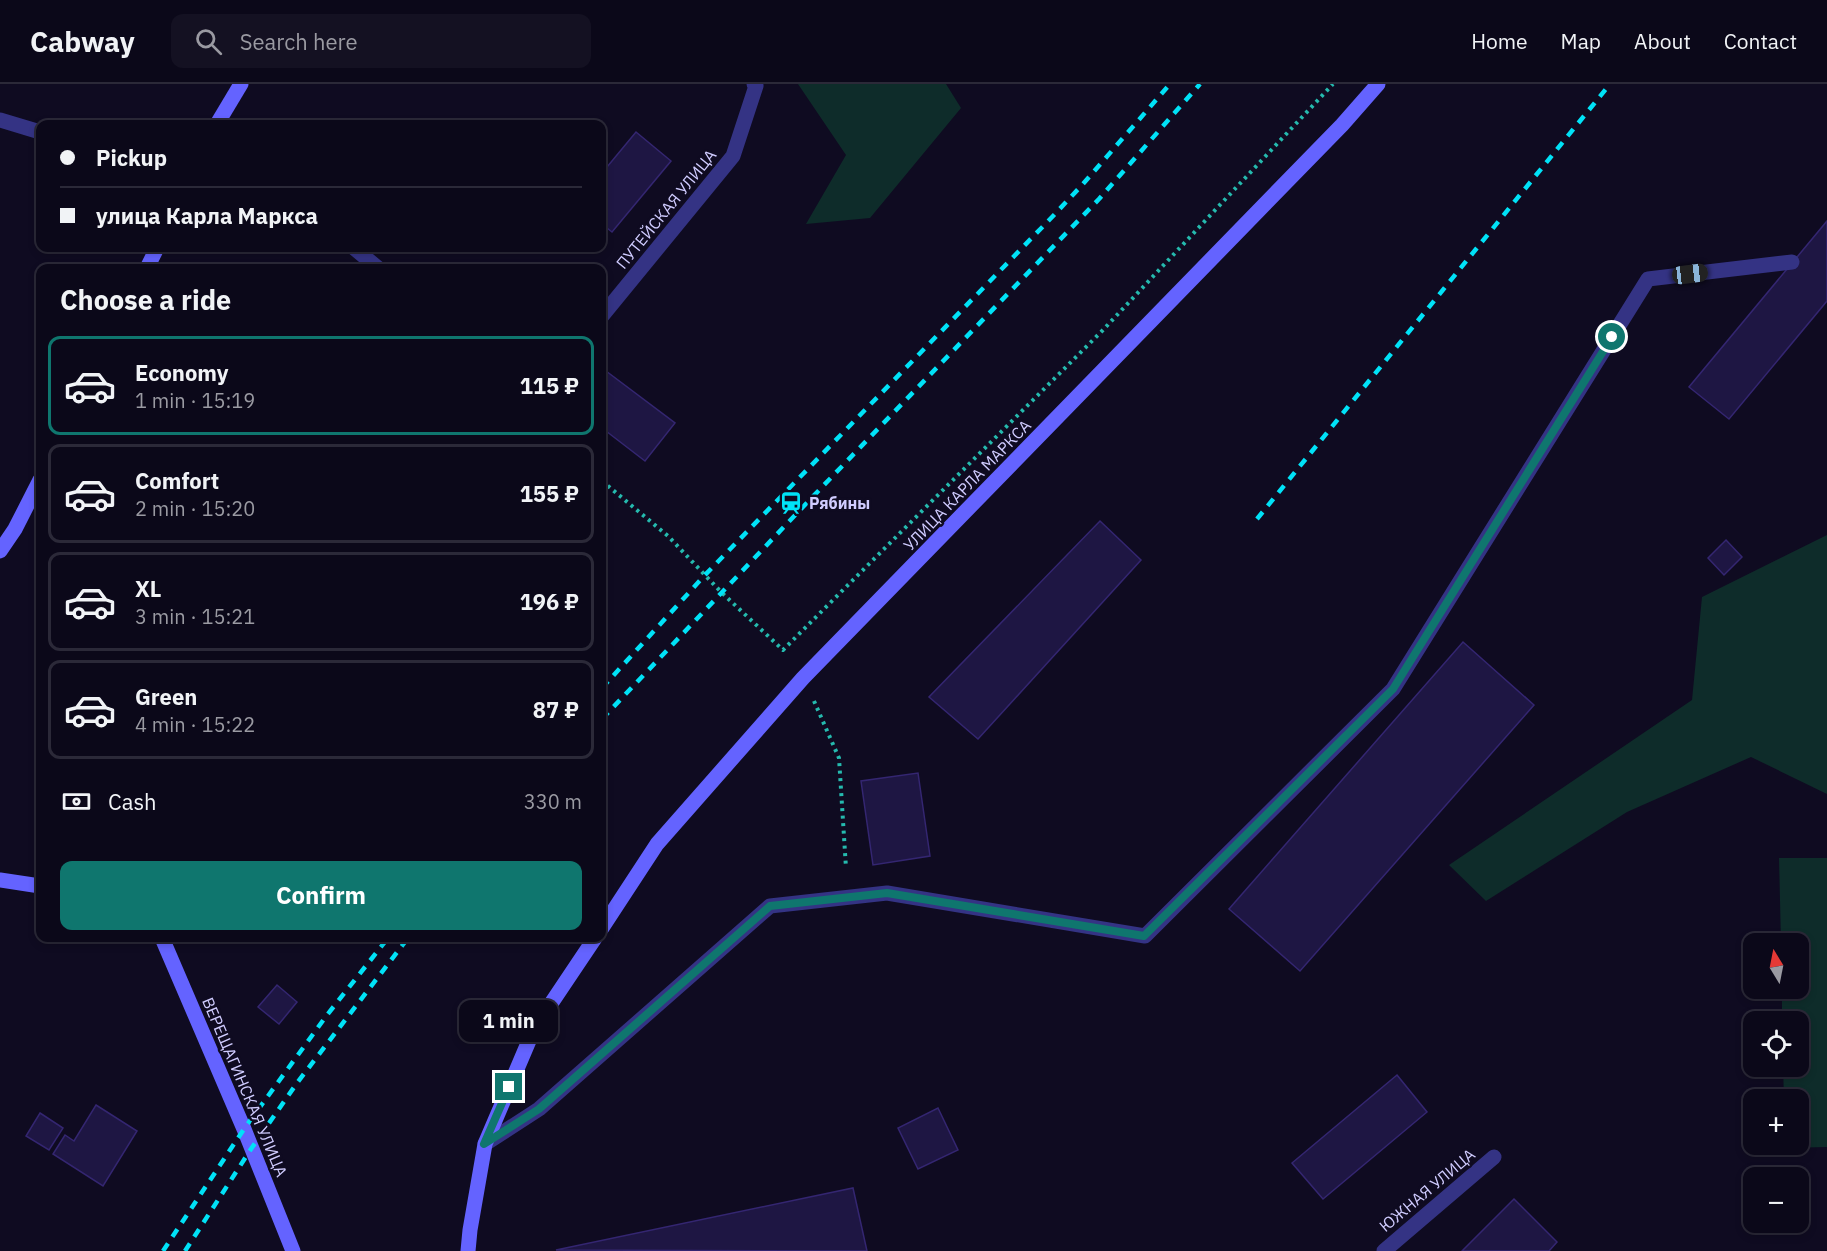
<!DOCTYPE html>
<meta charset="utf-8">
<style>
body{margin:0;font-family:"IBM Plex Sans",sans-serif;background:#141122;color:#f1f3f6;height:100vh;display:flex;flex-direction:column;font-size:22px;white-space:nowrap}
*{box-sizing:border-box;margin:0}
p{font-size:20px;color:#9a9aa2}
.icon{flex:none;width:33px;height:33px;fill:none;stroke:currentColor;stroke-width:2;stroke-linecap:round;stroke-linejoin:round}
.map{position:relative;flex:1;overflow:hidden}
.sheet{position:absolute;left:36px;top:180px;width:570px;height:678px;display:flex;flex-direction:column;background:#0b0819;border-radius:12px;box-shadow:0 3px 9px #0003,0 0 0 2px #2b2938}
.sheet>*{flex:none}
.hud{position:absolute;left:36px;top:36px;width:570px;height:132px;border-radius:12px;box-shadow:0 3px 9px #0003,0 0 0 2px #2b2938;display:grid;align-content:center;height:132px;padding:0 24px;background:#0b0819}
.needle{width:39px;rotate:350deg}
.tools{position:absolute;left:1743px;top:849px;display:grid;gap:12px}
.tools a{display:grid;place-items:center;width:66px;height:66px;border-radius:12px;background:#0b0819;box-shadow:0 3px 9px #0003,0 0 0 2px #2b2938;font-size:30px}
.end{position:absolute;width:27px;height:27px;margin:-14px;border:8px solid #0f766e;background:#fff;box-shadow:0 0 0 3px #fff}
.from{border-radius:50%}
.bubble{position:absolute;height:42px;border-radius:12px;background:#0b0819;box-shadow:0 3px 9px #0003,0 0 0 2px #2b2938;font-size:20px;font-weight:700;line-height:42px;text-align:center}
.car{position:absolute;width:18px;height:36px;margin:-18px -9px;border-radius:8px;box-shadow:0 0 4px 2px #0007;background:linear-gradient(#222 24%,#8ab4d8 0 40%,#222 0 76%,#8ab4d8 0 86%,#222 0)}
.hud b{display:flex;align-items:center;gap:21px;height:57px;font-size:22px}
.hud b+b{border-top:2px solid #2b2938}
.hud i{width:15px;height:15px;background:#f1f3f6}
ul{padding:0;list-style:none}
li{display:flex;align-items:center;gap:18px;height:99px;margin:0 12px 9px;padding:0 12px;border:3px solid #2b2938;border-radius:12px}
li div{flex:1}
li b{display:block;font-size:22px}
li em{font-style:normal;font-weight:700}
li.selected{border-color:#0f766e}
li>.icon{width:54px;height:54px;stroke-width:1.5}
h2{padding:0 24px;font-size:27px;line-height:72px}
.pay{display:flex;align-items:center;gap:15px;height:66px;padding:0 24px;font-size:22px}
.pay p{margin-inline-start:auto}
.cta{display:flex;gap:12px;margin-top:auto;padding:12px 24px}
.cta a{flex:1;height:69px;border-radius:12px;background:#0f766e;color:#fff;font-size:24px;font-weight:700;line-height:69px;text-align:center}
header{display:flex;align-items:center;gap:36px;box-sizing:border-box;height:84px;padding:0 30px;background:#0b0819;border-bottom:2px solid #2b2938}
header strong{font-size:28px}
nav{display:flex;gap:33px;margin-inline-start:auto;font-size:21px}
.search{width:420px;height:54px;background:#141122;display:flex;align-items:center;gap:15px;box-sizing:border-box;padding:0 21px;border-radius:12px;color:#9a9aa2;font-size:22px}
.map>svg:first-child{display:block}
</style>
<header>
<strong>Cabway</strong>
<div class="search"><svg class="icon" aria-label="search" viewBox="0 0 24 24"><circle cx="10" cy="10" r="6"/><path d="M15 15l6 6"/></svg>Search here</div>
<nav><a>Home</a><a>Map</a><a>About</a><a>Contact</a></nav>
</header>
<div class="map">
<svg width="1827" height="1167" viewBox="0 0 1827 1167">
<rect width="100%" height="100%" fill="#0f0b21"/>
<g fill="#0e2c2a">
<polygon points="798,0 946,0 961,24 870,134 806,140 846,71"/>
<polygon points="1827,451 1827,710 1751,673 1627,728 1486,817 1449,781 1692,616 1702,513"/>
<polygon points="1779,774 1827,774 1827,1063 1785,1064 1785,1061 1798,1060 1798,1016 1784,1015 1783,983 1798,982 1798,938 1782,937 1782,905 1798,904 1798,860 1781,859"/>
</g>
<g fill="#1e1643" stroke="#342671" stroke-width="1.5">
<polygon points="636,48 671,77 612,148 602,140 602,89"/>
<polygon points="1827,137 1827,217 1729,335 1689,303"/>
<polygon points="602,284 675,339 645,377 602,344"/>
<polygon points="1100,437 1141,476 978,655 929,613"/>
<polygon points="1726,456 1742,473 1724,491 1708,474"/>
<polygon points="1463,558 1534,621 1300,887 1229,825"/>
<polygon points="918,689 930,772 873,781 861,697"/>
<polygon points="277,901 297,918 279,940 258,923"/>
<polygon points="1397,991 1427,1028 1323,1115 1292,1079"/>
<polygon points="96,1021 137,1047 103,1102 53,1070 65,1051 74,1057"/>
<polygon points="938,1024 958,1066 918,1085 898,1044"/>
<polygon points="40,1029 63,1044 49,1066 26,1052"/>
<polygon points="853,1104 867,1167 556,1166"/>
<polygon points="1514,1115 1557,1158 1549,1167 1462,1167"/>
</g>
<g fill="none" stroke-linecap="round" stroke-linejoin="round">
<g stroke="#25baae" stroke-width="4" stroke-dasharray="3 4.5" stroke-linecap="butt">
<polyline points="602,397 668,452 721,508 783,566 1103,246 1333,0"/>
<polyline points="814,617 839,674 846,784"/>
</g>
<g stroke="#343384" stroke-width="15">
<polyline points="354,164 378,184"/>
<polyline points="485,1060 539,1025 770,822 887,809 1145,852 1393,605 1648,195 1792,178"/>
<polyline points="1384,1167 1494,1073"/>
</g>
<g stroke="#343384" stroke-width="15">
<polyline points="0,36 40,48"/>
<polyline points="602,232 733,72 756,2 754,0"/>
</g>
<g stroke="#6463ff" stroke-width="15">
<polyline points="217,40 241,0"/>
<polyline points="147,184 157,164"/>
<polyline points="0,467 15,445 40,396"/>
<polyline points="0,796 40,802"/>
<polyline points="602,844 657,760 803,594 1342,41 1378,0"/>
<polyline points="162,854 244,1045 293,1167"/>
<polyline points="468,1167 470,1146 485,1060 534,945 595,854"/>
</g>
<g stroke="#00e2f7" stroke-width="4.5" stroke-dasharray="9 8" stroke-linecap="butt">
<polyline points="1257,435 1610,0"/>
<polyline points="602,604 705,491 1054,131 1083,100 1170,0"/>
<polyline points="602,635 799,427 1099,115 1200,0"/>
<polyline points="163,1167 244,1045 327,931 388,854"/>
<polyline points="185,1167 251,1065 297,999 408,854"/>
</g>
</g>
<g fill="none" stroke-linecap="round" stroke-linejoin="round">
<polyline stroke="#0f766e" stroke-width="8" points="509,1003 484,1060 539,1025 770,822 887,809 1144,852 1393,605 1612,253"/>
</g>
<defs>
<g id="station-bare" transform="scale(1.8)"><path d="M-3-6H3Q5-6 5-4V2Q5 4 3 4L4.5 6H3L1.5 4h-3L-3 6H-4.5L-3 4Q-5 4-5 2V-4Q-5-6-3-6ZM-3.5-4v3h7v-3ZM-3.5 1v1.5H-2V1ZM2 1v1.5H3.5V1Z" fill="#00e2f7" stroke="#0f0b21" stroke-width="2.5" paint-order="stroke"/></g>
</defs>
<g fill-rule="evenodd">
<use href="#station-bare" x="791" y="419"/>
</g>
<g text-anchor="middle" stroke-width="5" stroke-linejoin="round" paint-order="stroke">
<g font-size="16" fill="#d0ccff" stroke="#0f0b21">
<text transform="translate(666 125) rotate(-51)" y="6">ПУТЕЙСКАЯ УЛИЦА</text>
<text transform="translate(967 401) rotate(-46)" y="6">УЛИЦА КАРЛА МАРКСА</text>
<text transform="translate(245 1003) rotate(67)" y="6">ВЕРЕЩАГИНСКАЯ УЛИЦА</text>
<text transform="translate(1427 1106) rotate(-40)" y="6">ЮЖНАЯ УЛИЦА</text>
</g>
<g font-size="16" font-weight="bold" fill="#d0ccff" stroke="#0f0b21" text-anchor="start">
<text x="809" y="425">Рябины</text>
</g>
</g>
</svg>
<div class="tools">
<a><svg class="needle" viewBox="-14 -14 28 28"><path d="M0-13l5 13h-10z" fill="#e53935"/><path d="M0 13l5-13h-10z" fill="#9a9aa2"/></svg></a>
<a><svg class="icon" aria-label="locate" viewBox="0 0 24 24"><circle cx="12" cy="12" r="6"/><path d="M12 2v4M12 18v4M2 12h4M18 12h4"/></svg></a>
<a>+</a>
<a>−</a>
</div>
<i class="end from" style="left:1612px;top:253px"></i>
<i class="end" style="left:509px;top:1003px"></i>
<div class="bubble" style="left:459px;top:916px;width:99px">1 min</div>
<i class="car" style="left:1690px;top:190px;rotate:83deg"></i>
<div class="hud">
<b><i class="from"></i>Pickup</b>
<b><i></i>улица Карла Маркса</b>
</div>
<section class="sheet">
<h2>Choose a ride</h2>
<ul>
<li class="selected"><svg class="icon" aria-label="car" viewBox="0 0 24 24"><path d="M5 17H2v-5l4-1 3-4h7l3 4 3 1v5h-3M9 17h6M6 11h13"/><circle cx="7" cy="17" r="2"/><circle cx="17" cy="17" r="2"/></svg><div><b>Economy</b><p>1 min · 15:19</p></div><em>115 ₽</em></li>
<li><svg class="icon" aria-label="car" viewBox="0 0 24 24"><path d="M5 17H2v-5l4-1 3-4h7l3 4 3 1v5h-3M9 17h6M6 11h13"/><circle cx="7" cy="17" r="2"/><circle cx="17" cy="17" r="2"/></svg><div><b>Comfort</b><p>2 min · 15:20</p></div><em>155 ₽</em></li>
<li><svg class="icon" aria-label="car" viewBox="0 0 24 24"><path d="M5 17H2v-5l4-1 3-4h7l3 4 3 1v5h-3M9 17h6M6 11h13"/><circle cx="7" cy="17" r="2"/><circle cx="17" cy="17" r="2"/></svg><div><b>XL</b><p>3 min · 15:21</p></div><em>196 ₽</em></li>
<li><svg class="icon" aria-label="car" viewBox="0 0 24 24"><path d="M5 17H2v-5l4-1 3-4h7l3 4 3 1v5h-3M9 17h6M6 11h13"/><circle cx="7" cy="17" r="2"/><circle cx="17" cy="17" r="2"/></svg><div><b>Green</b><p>4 min · 15:22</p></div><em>87 ₽</em></li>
</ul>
<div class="pay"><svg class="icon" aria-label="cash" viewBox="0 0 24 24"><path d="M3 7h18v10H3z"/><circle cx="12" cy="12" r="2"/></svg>Cash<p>330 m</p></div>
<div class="cta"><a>Confirm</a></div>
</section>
</div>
